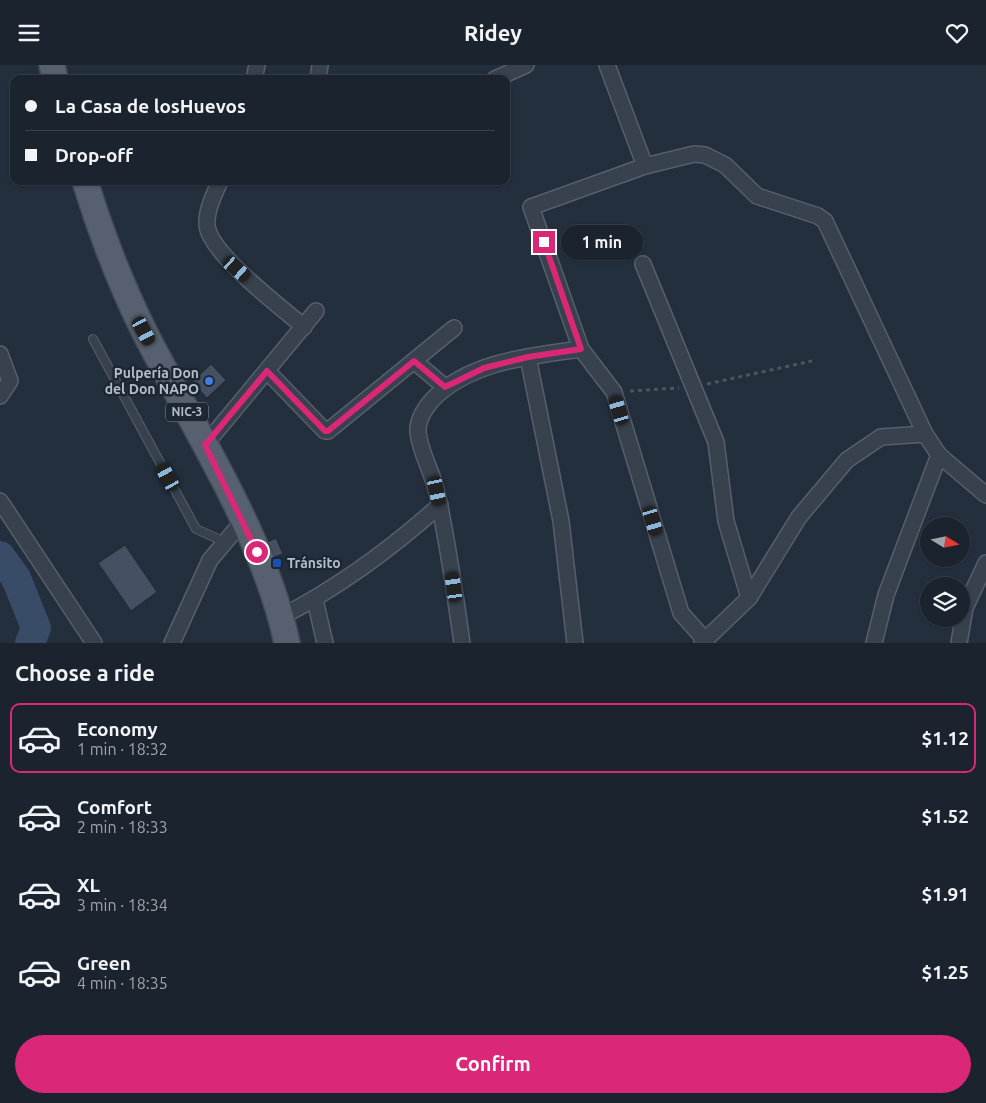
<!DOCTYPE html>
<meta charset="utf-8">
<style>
body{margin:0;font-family:Ubuntu,sans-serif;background:#282f3a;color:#f1f3f6;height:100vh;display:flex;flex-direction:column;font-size:19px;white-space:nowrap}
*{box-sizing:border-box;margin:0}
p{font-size:16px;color:#a0a4aa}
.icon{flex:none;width:28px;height:28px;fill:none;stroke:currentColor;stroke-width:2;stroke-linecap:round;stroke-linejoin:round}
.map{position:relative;height:578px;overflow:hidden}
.drawer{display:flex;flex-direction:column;background:#1b232e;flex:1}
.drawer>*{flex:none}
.hud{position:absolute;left:10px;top:10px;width:500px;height:110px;border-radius:10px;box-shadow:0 1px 4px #0004,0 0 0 1px #39404a;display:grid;align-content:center;height:110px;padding:0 15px;background:#1b232e}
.needle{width:32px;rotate:100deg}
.fabs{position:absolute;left:920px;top:452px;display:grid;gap:10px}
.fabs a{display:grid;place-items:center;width:50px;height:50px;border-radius:50%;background:#1b232e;box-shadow:0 1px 4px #0004,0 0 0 1px #39404a;font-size:25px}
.end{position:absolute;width:22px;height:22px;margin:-11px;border:6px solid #db2777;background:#fff;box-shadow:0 0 0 2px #fff}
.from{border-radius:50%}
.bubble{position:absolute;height:35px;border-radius:18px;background:#1b232e;box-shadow:0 1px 4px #0004,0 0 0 1px #39404a;font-size:16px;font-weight:600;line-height:35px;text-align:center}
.car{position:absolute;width:15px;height:30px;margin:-15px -8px;border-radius:6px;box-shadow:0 0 4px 1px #0007;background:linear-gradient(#222 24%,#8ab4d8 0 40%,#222 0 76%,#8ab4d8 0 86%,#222 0)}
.hud b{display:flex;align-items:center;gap:18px;height:48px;font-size:19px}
.hud b+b{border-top:1px solid #39404a}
.hud i{width:12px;height:12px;background:#f1f3f6}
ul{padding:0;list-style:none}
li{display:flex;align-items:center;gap:15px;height:70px;margin:0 10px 8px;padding:0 5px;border:2px solid transparent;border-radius:10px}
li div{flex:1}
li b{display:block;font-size:19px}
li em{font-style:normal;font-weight:600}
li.on{border-color:#db2777}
li>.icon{width:45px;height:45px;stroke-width:1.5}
h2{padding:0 15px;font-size:22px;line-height:60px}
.action{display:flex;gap:10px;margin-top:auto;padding:10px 15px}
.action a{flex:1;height:58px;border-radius:30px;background:#db2777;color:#fff;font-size:20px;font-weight:600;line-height:58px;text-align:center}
header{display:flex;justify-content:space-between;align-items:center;height:65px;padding:0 15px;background:#1b232e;font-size:22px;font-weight:600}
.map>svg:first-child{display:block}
</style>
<header><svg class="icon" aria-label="menu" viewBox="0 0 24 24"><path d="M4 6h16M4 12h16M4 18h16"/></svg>Ridey<svg class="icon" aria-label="heart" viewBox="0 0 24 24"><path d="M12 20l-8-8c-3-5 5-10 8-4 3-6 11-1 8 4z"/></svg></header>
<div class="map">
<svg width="986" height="578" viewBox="0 0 986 578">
<rect width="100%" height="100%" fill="#242f3e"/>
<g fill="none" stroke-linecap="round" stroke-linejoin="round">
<polyline stroke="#394c67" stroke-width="30" points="0,491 16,513 36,563 30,578"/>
</g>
<g fill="#455162" stroke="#1f2835">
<polygon points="211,299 226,315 207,333 192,317"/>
<polygon points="276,473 283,489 274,492 268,477"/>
<polygon points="125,480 157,527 131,546 98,498"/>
</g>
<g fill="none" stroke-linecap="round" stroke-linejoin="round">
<g stroke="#565f6c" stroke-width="10">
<polyline id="service" points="93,274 196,464 225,477"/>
</g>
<g stroke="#565f6c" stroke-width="18">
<g id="minor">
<polyline points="607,0 645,101 694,89 705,90 725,100 757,131 818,151 825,156 925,369"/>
<polyline points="254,14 257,0"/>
<polyline points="318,14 320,0"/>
<polyline points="495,14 526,0"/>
<polyline points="645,101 531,142 581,284 614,327 681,548 705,575"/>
<path d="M220,116c-6,14 -14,29 -13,44 2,28 75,83 97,102"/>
<polyline points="643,199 716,377 726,456 749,533"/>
<polyline points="0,289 10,316 0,331"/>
<polyline points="528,292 561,456 575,578"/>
<polyline points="414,296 445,322"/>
<polyline points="267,306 325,366 328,366 454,263"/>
<polyline points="205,380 316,246"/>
<polyline points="939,390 986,430"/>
<polyline points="0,436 94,578"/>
<polyline points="315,535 325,578"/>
<path d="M281,552c58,-30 111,-69 159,-112"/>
<polyline points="172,578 210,495 243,456"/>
<path d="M462,578c-7,-50 -14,-100 -25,-150 -4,-20 -17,-40 -19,-61 -1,-13 7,-24 15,-33 38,-38 98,-43 148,-50"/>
<polyline points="702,578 749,533 799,452 847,395 881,372 925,369 939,390 886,530 874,578"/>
<polyline points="959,578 965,543 986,498"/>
</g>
</g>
<g stroke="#414a57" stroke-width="28">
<g id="primary">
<polyline points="52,0 55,14"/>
<path d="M85,116c16,52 36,104 60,152 50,98 119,202 142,310"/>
</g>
</g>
<g stroke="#44595c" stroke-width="3" stroke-dasharray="4 4" stroke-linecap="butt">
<polyline points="707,319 812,296"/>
<polyline points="630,326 679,323"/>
</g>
<use href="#service" stroke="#38414e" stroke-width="8"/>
<use href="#minor" stroke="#38414e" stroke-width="15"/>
<use href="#primary" stroke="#56606e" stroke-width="25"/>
</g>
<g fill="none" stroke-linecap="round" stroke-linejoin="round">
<polyline stroke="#db2777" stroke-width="6" points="257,487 205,380 267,306 325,366 328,366 414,296 445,322 484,303 528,292 581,284 544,177"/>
</g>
<circle fill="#3f7fe0" stroke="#1d2633" stroke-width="2" cx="209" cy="316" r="5"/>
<rect fill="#1a4fb4" stroke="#1d2633" stroke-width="2" x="272" y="493" width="10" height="10" rx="2.5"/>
<g text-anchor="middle" stroke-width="5" stroke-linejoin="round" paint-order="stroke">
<rect fill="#1d2633" stroke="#878f9c" stroke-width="1" x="166" y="337.5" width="42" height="19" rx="4"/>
<g font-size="12" font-weight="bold" fill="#b4bcc9">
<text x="187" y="351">NIC-3</text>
</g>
<g font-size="14" font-weight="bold" fill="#b4bcc9" stroke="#1d2633" text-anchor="end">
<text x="199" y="313">Pulpería Don<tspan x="199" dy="16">del Don NAPO</tspan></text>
<text x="287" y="503" text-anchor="start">Tránsito</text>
</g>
</g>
</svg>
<div class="fabs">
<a><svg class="needle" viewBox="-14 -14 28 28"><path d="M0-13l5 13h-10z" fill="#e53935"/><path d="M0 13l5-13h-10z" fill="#a0a4aa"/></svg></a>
<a><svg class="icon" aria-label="layers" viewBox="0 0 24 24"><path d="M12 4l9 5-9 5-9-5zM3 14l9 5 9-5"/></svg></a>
</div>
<i class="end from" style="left:257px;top:487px"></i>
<i class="end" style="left:544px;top:177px"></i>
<div class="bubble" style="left:561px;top:160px;width:82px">1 min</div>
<i class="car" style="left:237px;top:204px;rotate:131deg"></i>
<i class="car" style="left:144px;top:266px;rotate:152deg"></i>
<i class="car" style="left:619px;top:345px;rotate:343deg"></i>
<i class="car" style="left:168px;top:412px;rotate:331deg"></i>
<i class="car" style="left:437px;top:426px;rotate:168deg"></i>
<i class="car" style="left:653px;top:456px;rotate:163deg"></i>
<i class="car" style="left:454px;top:522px;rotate:352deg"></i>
<div class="hud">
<b><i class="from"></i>La Casa de losHuevos</b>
<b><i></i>Drop-off</b>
</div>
</div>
<section class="drawer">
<h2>Choose a ride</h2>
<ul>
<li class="on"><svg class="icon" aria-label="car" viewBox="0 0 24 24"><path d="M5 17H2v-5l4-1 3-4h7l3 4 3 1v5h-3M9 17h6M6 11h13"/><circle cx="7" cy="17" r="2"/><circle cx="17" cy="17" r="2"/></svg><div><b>Economy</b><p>1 min · 18:32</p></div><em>$1.12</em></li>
<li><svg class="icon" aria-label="car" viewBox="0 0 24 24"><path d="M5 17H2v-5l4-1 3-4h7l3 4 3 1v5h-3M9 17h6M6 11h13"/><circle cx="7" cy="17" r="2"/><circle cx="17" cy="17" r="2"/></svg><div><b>Comfort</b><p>2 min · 18:33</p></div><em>$1.52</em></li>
<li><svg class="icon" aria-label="car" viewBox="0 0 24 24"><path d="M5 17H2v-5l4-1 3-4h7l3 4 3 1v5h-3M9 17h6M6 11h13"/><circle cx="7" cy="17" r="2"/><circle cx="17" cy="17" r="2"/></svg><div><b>XL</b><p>3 min · 18:34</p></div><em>$1.91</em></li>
<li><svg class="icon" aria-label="car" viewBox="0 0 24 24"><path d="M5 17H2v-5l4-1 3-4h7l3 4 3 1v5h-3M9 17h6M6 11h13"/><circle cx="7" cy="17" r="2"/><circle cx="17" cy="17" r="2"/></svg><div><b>Green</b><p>4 min · 18:35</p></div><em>$1.25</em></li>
</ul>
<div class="action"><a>Confirm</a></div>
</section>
